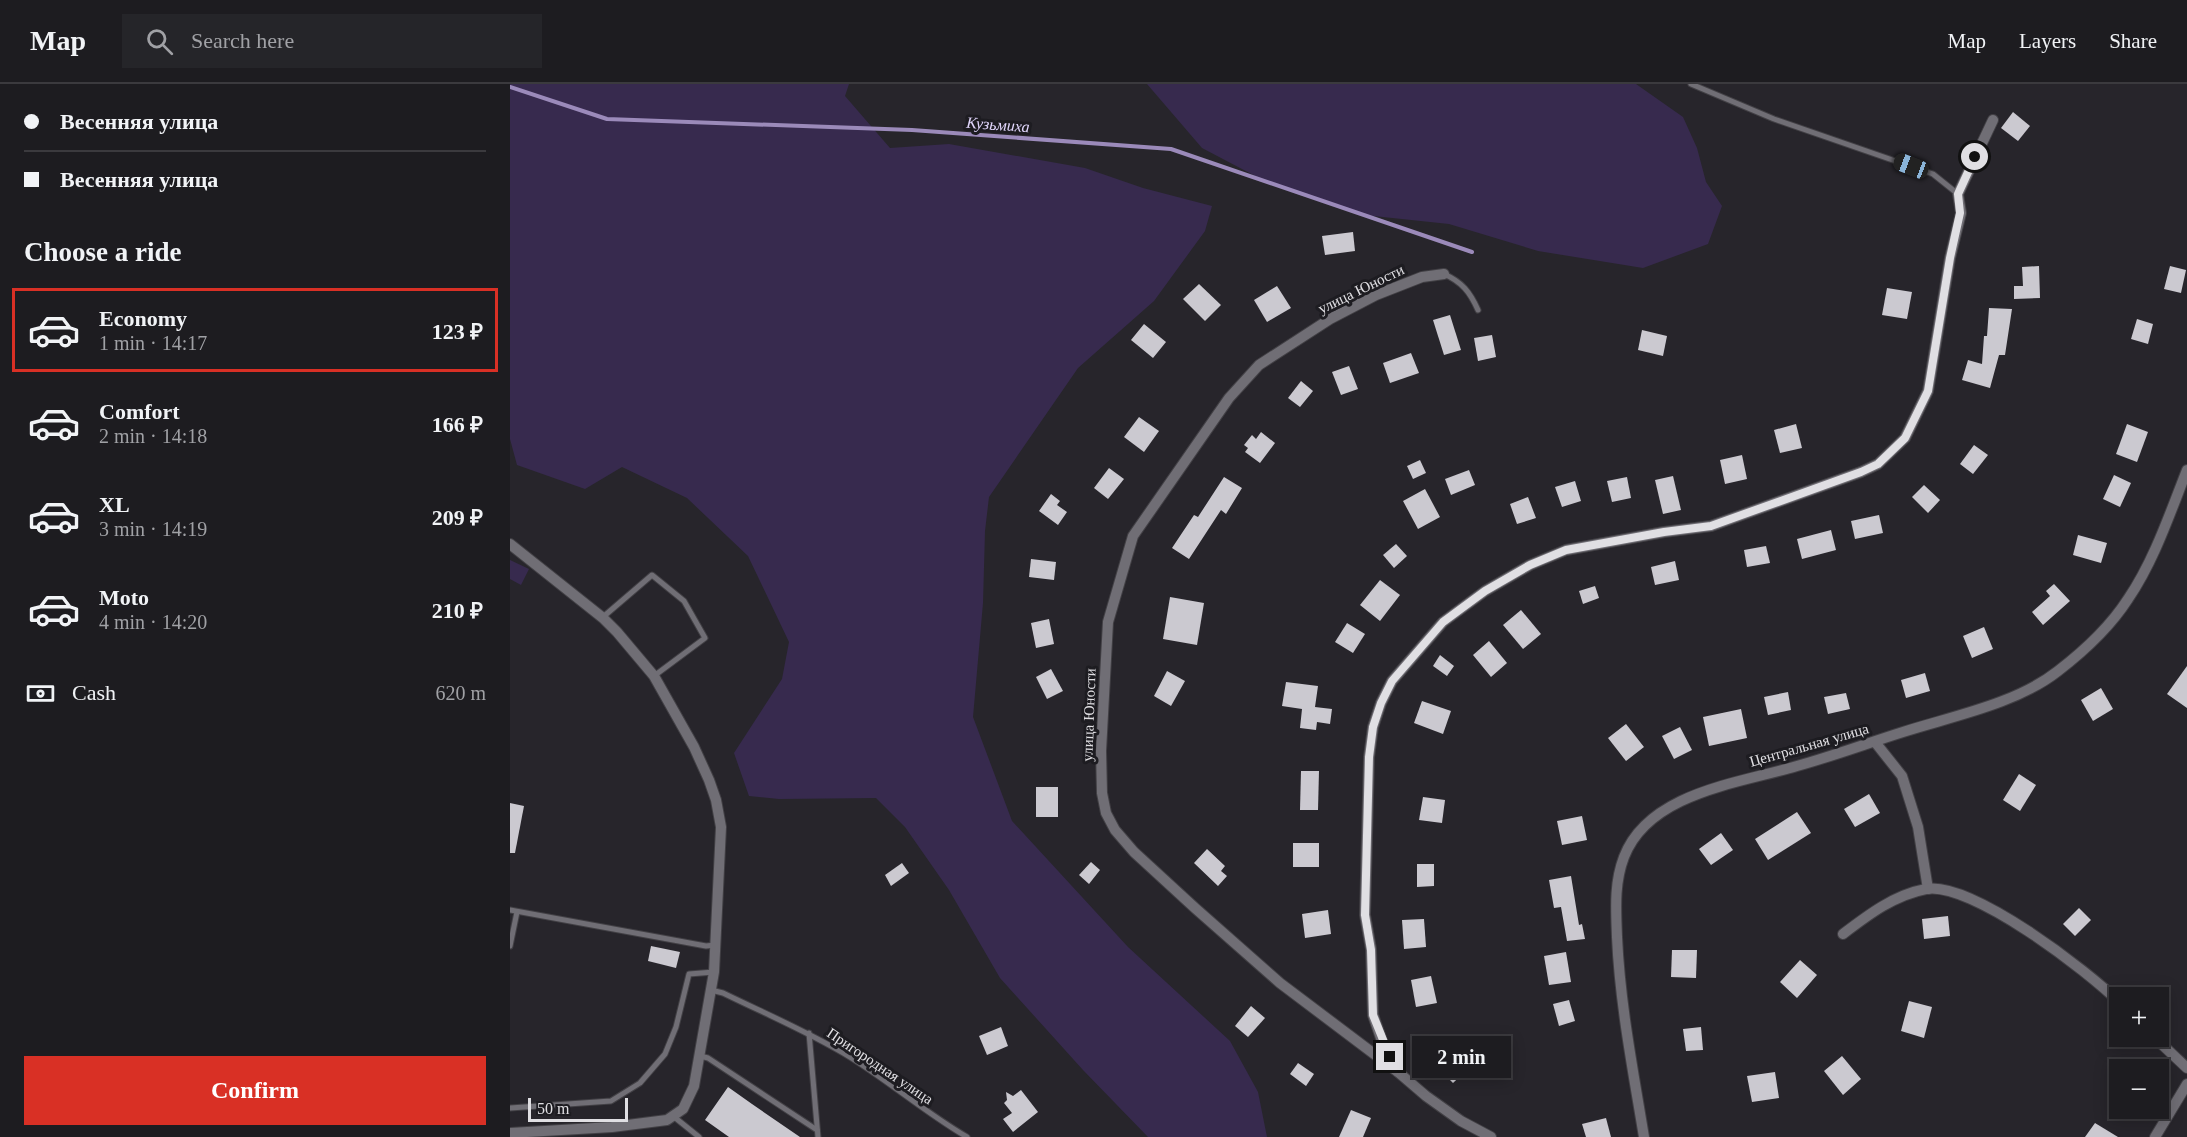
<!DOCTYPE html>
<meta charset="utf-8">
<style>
body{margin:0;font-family:"Times New Roman",serif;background:#252529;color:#f1f3f6;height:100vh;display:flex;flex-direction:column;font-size:22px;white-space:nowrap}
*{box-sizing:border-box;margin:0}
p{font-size:20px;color:#a0a1a5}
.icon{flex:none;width:33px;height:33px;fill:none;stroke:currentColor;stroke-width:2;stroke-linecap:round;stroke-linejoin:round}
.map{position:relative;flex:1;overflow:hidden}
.sheet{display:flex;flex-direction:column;background:#1d1c20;width:510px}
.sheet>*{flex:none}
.guide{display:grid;align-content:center;height:132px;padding:0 24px;background:#1d1c20}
.fabs{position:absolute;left:1599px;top:903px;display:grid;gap:12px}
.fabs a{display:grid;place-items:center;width:60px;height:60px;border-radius:0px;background:#1d1c20;box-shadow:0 3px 15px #0003,0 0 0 2px #3b3a3e;font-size:30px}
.scale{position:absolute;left:18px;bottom:15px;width:100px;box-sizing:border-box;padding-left:6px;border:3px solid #e0dfe3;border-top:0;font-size:16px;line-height:21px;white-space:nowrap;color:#e0dfe3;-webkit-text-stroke:4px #1d1c21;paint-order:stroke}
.end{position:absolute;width:27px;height:27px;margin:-14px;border:8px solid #e0dfe3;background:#111;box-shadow:0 0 0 3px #111}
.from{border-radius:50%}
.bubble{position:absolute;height:42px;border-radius:0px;background:#1d1c20;box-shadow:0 3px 15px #0003,0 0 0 2px #3b3a3e;font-size:20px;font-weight:600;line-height:42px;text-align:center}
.car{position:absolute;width:18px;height:36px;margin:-18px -9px;border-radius:8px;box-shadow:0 0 4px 2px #0007;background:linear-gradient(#222 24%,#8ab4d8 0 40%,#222 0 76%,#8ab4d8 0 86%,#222 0)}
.guide b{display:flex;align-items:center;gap:21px;height:57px;font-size:22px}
.guide b+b{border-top:2px solid #3b3a3e}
.guide i{width:15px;height:15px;background:#f1f3f6}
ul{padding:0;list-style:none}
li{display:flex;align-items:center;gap:18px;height:84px;margin:0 12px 9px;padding:0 12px;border:3px solid transparent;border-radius:0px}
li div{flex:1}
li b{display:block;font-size:22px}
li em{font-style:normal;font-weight:600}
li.active{border-color:#d93025}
li>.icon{width:54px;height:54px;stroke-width:1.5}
h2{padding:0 24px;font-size:27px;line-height:72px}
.pay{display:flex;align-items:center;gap:15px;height:66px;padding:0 24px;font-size:22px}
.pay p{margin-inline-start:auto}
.primary-button{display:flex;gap:12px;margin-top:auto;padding:12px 24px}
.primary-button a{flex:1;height:69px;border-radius:0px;background:#d93025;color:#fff;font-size:24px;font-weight:600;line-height:69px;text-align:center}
header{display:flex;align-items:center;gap:36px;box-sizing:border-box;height:84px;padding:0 30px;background:#1d1c20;border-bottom:2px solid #3b3a3e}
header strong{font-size:28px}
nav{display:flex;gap:33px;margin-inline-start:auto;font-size:21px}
.search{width:420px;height:54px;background:#252529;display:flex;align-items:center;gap:15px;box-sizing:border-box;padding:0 21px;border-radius:0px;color:#a0a1a5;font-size:22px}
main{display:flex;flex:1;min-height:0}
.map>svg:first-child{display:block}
</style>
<header>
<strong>Map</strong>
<div class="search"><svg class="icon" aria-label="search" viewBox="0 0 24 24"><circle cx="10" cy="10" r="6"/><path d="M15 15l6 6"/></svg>Search here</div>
<nav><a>Map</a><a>Layers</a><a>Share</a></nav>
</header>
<main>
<section class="sheet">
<div class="guide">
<b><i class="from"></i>Весенняя улица</b>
<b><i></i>Весенняя улица</b>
</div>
<h2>Choose a ride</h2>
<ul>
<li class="active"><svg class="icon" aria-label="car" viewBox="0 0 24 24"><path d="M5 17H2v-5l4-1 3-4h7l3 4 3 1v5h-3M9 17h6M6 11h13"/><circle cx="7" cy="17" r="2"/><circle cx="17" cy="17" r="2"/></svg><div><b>Economy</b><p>1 min · 14:17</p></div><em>123 ₽</em></li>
<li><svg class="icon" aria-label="car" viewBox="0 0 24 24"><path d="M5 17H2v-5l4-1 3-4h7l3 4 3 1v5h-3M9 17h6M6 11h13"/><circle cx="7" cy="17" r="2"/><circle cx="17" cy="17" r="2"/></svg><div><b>Comfort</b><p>2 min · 14:18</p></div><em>166 ₽</em></li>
<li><svg class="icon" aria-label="car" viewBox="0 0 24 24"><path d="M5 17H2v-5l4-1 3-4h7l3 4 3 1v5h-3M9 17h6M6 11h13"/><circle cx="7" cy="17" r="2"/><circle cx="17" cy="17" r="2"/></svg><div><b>XL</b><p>3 min · 14:19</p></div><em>209 ₽</em></li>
<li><svg class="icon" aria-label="car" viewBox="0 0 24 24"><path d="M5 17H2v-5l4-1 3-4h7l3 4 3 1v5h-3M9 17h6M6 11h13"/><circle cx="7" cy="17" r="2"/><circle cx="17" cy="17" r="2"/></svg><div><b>Moto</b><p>4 min · 14:20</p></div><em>210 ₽</em></li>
</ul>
<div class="pay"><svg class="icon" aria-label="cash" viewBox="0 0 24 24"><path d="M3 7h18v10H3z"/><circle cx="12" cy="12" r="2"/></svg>Cash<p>620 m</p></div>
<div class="primary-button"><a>Confirm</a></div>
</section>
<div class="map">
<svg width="1677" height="1053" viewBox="0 0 1677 1053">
<rect width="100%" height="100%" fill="#27252b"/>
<g fill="#372a4e">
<polygon points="0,0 339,0 335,12 380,64 439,60 575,84 633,104 702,122 695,147 644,217 568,284 479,413 475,447 473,519 463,633 502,737 618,863 720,957 748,1008 757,1053 638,1053 573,986 490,894 439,806 395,743 366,714 269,715 239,712 224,669 272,595 279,558 238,472 177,414 112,383 75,405 7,381 0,355"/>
<polygon points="637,0 1126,0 1173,33 1187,64 1196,98 1212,122 1198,160 1133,184 1028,167 939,140 854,131 751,95 692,64"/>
<polygon points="0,476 19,485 11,501 0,495"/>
</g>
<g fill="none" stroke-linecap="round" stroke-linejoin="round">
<polyline stroke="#9b8aba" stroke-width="4" points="0,3 97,35 402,46 661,65 962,168"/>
</g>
<g fill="#cbc9d0">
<polygon points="1503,28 1520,42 1508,57 1491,44"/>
<polygon points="843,148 845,167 815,171 812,152"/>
<polygon points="1529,182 1530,214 1504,215 1504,202 1513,202 1512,183"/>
<polygon points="1660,182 1676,186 1671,209 1654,205"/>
<polygon points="689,200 711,221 695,237 673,215"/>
<polygon points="767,202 781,224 757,238 744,216"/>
<polygon points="1377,204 1402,208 1397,235 1372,231"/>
<polygon points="1479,224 1502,225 1495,271 1489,271 1480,304 1452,296 1458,276 1472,280 1474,252 1477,252"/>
<polygon points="940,231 951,266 934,271 923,236"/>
<polygon points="1627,235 1643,240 1638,260 1621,255"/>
<polygon points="634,240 656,258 643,274 621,256"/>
<polygon points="1132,246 1157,252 1153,272 1128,266"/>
<polygon points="982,251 986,273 968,277 964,254"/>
<polygon points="901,269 909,289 880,299 873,279"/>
<polygon points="839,282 848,305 831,311 822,288"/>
<polygon points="791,297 803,307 790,323 778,314"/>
<polygon points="629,333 649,347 634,368 614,353"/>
<polygon points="1286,340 1292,364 1270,369 1264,346"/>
<polygon points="1617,340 1638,348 1627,378 1606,370"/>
<polygon points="751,348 765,359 750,379 735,368 738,364 734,361 742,351 746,355"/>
<polygon points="1464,361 1478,371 1463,390 1450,380"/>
<polygon points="1232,371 1237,395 1215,400 1210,376"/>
<polygon points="910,376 916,389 903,395 897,382"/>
<polygon points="599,384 614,395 598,415 584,404"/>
<polygon points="959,386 965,401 941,411 935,395"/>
<polygon points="1604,391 1621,399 1610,423 1593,415"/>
<polygon points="1163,392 1171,426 1153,430 1145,396"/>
<polygon points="714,393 732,404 716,430 711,426 679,475 662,464 684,431 688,433"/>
<polygon points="1117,393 1121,414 1102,418 1097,397"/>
<polygon points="1065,397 1071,417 1052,423 1045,403"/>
<polygon points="1414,401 1430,416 1418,429 1402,413"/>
<polygon points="915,405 930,433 908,445 893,417"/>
<polygon points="541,410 550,417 547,421 557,428 548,441 529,427"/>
<polygon points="1018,413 1026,434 1007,440 1000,420"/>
<polygon points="1369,431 1373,449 1345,455 1341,437"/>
<polygon points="1321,446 1326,466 1292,475 1287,455"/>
<polygon points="1568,451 1597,459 1591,479 1563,471"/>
<polygon points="886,460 897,472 884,484 873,471"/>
<polygon points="1256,462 1260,479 1237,483 1234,466"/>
<polygon points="521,475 546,478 544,496 519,493"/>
<polygon points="1165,477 1169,496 1145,501 1141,483"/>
<polygon points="870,496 890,511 870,537 850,521"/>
<polygon points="1544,500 1560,517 1533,541 1522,528 1540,512 1536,507"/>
<polygon points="1085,502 1089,514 1073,520 1069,507"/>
<polygon points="660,513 694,519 687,561 653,555"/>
<polygon points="1011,526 1031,550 1013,565 993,541"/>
<polygon points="539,535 544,560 526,564 521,539"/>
<polygon points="837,539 855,550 843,569 825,558"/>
<polygon points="1474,543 1483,565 1462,574 1453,552"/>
<polygon points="979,557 997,579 981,593 963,571"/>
<polygon points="930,571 944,582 937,592 923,582"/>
<polygon points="1677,582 1677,624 1657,610"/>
<polygon points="541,585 553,607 537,615 526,593"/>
<polygon points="657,587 675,597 661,622 644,612"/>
<polygon points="1415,589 1420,607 1396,614 1391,596"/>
<polygon points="776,598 808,602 805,623 822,625 820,640 807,638 806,646 790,644 792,625 772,622"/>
<polygon points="1591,604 1603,625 1583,637 1571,616"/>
<polygon points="1278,608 1281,626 1258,631 1254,613"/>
<polygon points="1336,609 1340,625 1318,630 1314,613"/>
<polygon points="912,617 941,627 933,650 904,639"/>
<polygon points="1231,625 1237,654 1199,662 1193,633"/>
<polygon points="1116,640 1134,663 1116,677 1098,654"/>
<polygon points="1170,643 1182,666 1164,675 1152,652"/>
<polygon points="791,687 809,687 808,726 790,726"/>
<polygon points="1509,690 1526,701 1510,727 1493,716"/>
<rect x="526" y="703" width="22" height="30"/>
<polygon points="1359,710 1370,729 1345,743 1334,725"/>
<polygon points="913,713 935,716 932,739 909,736"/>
<polygon points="0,719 14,722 5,769 0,769"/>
<polygon points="1287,728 1301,749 1258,776 1245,755"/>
<polygon points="1072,732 1077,756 1052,761 1047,737"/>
<polygon points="1211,749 1223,766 1201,781 1189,765"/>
<rect x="783" y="759" width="26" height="24"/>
<polygon points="697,765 715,782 711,787 717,792 708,802 684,779"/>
<polygon points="581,778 590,786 579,800 569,791"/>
<polygon points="392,779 399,789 381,802 375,791"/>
<polygon points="907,780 924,780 924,802 907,803"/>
<polygon points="1061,792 1069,841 1072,840 1075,855 1057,857 1051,823 1044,824 1039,796"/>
<polygon points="1569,824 1581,836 1565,852 1553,840"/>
<polygon points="818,826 821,850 795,854 792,830"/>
<polygon points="1438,832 1440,852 1414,855 1412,835"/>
<polygon points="914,835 916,863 894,865 892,836"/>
<polygon points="141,862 170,868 166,884 138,877"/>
<polygon points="1162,866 1187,866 1186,894 1161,893"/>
<polygon points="1056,868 1061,898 1039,901 1034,872"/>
<polygon points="1290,876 1307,891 1287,914 1270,898"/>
<polygon points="921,892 927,919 906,923 901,896"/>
<polygon points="1059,916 1065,937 1049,942 1043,920"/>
<polygon points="1399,917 1422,923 1414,954 1391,947"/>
<polygon points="741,922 755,934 738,953 725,942"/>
<polygon points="491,943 498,962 477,971 469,952"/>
<polygon points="1191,943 1193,966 1176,967 1173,945"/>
<polygon points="948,964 963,980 943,999 928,984"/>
<polygon points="1332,972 1351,995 1333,1011 1314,987"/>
<polygon points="788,979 804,990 796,1002 780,990"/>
<polygon points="1265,988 1269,1014 1242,1018 1237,992"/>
<polygon points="218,1003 242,1020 290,1053 219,1053 195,1036"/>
<polygon points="511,1006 528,1028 503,1048 493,1035 502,1029 494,1019 497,1016 496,1008 503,1012"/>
<polygon points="841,1026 861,1034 853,1053 829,1053"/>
<polygon points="1096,1034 1101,1053 1076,1053 1072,1040"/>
<polygon points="1585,1039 1608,1053 1575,1053"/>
</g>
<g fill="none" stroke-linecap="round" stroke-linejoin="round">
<g stroke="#424045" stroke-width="7">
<g id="service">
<polyline points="1181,0 1264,35 1423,90 1448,110"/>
<path d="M934,190c18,8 26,18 34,36"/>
<polyline points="93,533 142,491 174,517 195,554 144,592"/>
<polyline points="0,826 196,862 205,861"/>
<polyline points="0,862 7,828"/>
<path d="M201,906l12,3c43,21 86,39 127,64 40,25 76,56 117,80"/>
<polyline points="299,949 308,1053"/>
<polyline points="190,972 198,974 307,1046"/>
<polyline points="0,1024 101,1017 130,999 155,970 166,943 179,890 204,888"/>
<polyline points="163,1032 189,1053"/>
</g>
</g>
<g stroke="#424045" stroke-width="12">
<g id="minor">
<polyline points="934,190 912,193 866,211 820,235 749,281 719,314 623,452 598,538 591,667 592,709 596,729 605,746 624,768 685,824 770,899 888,988 916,1012 951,1037 981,1053"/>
<polyline points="0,460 93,534 107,548 144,592 184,663 199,696 206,716 211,743 204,888 184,1002 173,1025 157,1036 102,1043 0,1049"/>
<polyline points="1365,658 1392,692 1408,743 1418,805"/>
<path d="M1333,850c25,-19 51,-39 83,-45 45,-8 162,82 194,114"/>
<polyline points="1643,952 1677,984"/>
<polyline points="888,988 872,957 863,931 861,865 855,831 859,673 863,643 871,619 882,597 933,538 975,507 1020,481 1056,466 1154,448 1201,442 1351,388 1368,380 1395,354 1418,307 1440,174 1451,129 1448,110 1483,36"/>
<path d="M1134,1053c-11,-67 -24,-133 -27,-200 -1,-28 -3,-54 7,-80 25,-65 117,-74 173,-91 36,-10 71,-23 106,-34 50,-16 113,-28 155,-61 26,-20 52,-44 70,-72 26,-38 42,-86 59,-129"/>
<polyline points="1645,1053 1677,1000"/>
</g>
</g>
<use href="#service" stroke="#706e75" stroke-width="5"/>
<use href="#minor" stroke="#706e75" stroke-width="10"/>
</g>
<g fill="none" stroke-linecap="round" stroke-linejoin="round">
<polyline stroke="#e0dfe3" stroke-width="8" points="880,973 863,931 861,866 855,831 859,673 863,643 871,619 882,597 933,538 975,507 1020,481 1056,466 1154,448 1201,442 1351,388 1368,380 1395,354 1418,307 1440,174 1450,129 1448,110 1465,73"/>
</g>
<g text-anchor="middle" stroke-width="6" stroke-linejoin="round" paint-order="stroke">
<g font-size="15" fill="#e0dfe3" stroke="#1d1c21">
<text transform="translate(851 205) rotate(-26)" y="5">улица Юности</text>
<text transform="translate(579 631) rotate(-88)" y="5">улица Юности</text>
<text transform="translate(1299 661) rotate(-16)" y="5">Центральная улица</text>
<text transform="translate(370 982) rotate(34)" y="5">Пригородная улица</text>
</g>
<g font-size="16" font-style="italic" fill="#e1d6fc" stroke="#1d1c21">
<text transform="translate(488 40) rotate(4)" y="6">Кузьмиха</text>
</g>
</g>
</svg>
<div class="fabs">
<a>+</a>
<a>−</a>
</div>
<div class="scale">50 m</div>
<i class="end from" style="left:1465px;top:73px"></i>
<i class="end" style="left:880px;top:973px"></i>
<div class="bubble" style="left:902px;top:952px;width:99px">2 min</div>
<i class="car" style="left:1401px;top:82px;rotate:291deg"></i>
</div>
</main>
